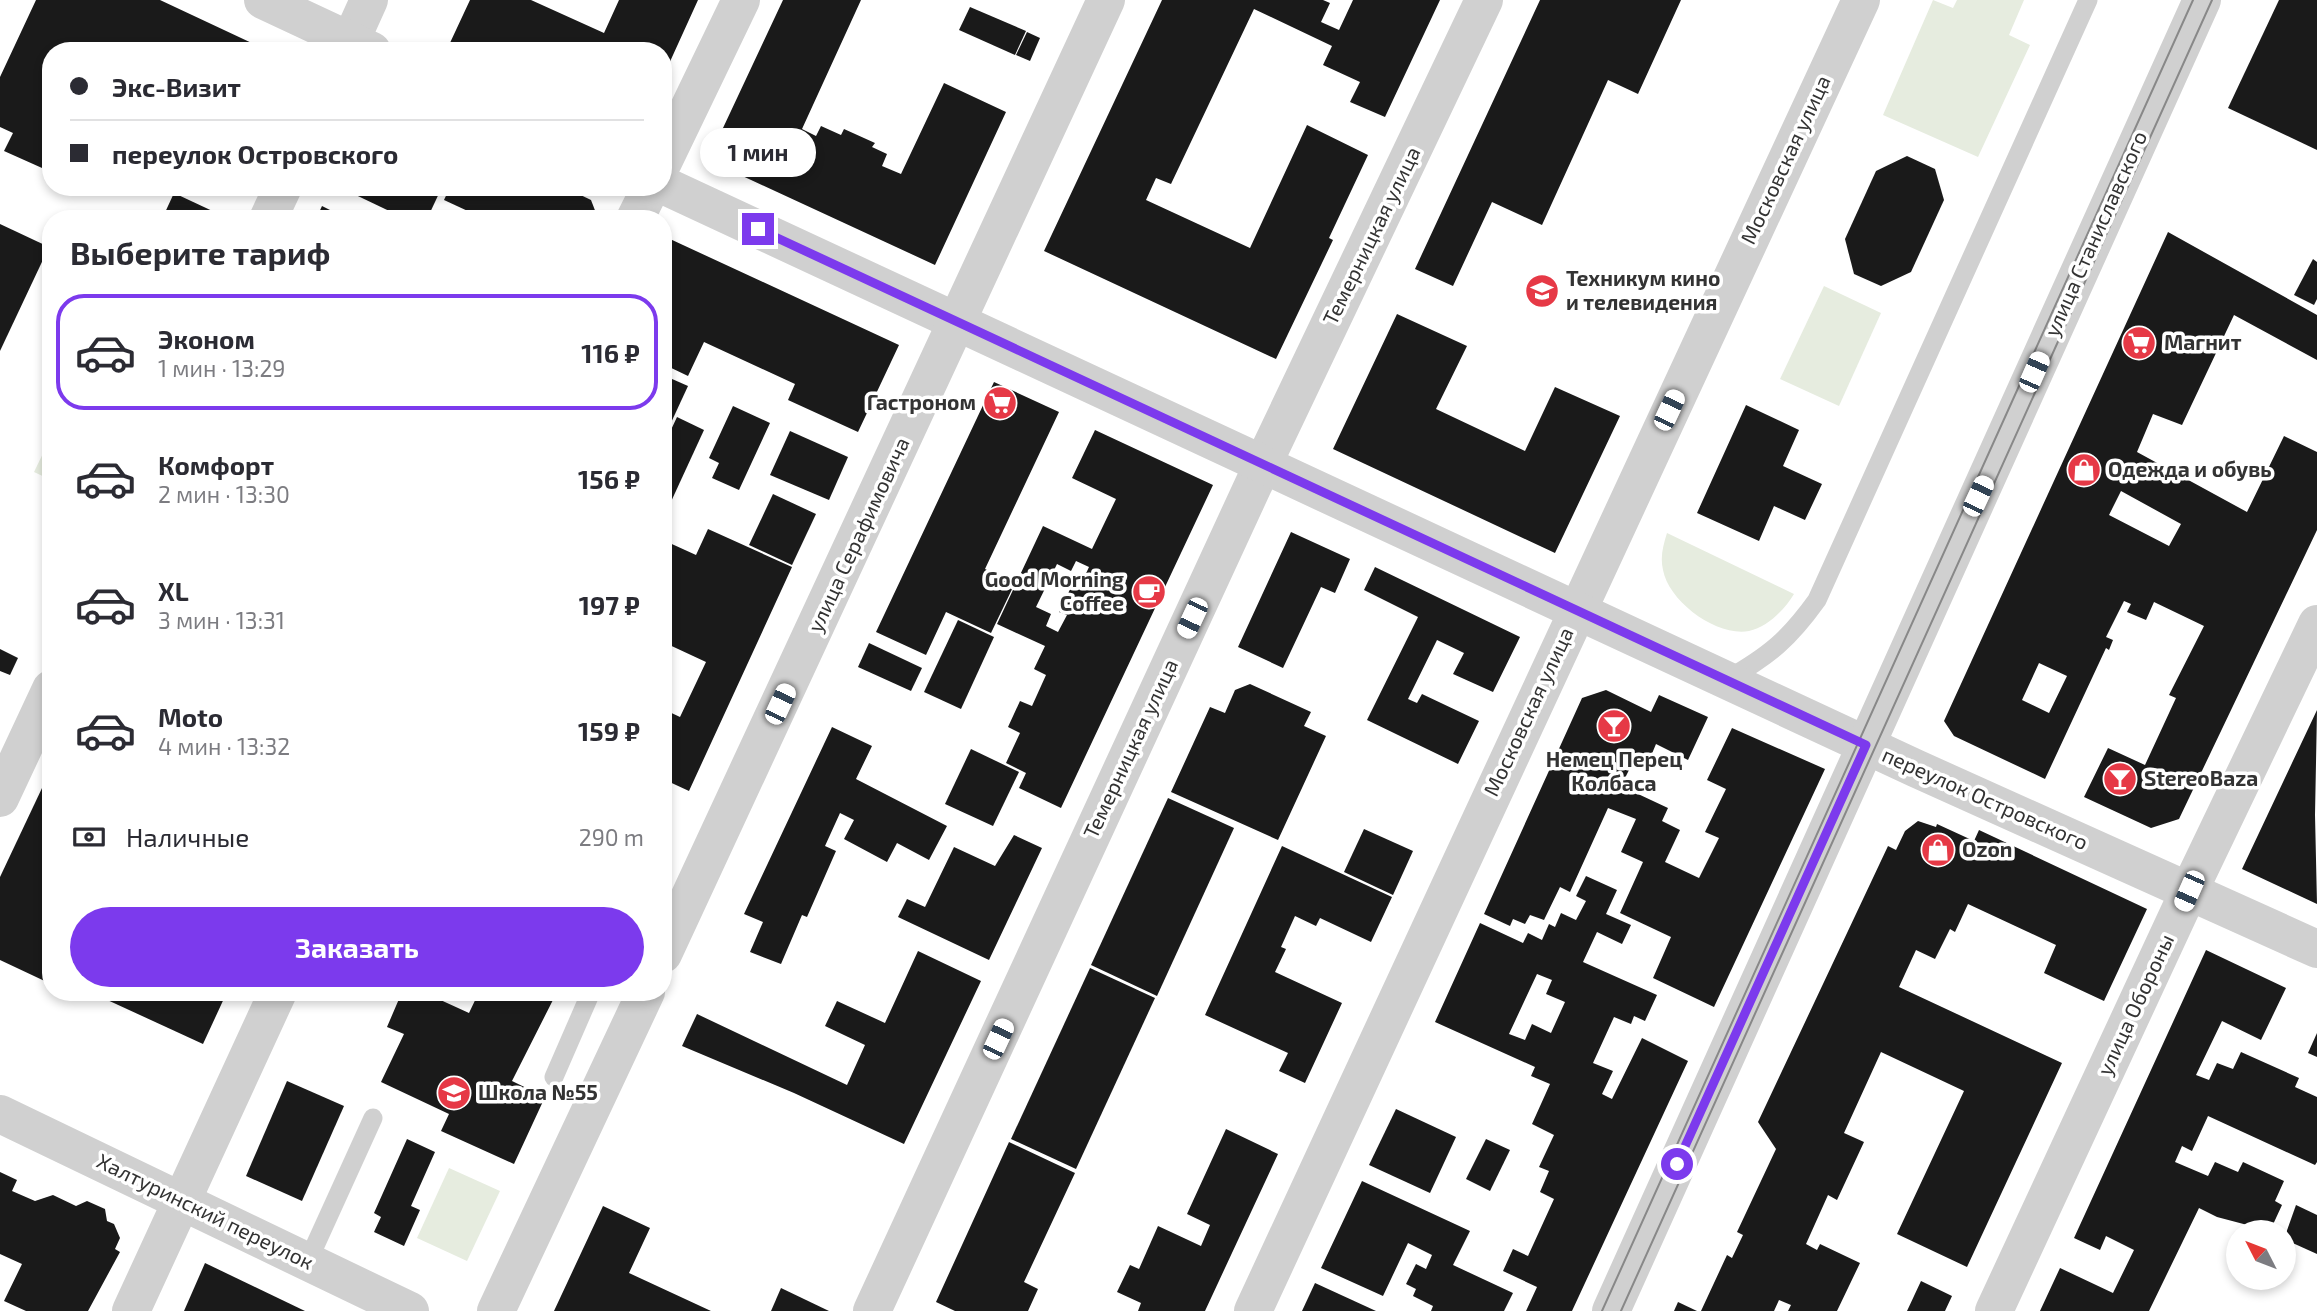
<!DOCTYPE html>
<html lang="ru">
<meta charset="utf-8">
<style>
body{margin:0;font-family:"Exo 2",sans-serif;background:#f2f2f3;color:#2b2b33;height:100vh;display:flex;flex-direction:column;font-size:26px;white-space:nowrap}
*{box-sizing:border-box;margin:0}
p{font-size:23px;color:#7c7c81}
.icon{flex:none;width:38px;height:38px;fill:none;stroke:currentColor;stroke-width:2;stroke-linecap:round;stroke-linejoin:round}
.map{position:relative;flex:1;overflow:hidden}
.drawer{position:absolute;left:42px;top:210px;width:630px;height:791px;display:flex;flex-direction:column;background:#fff;border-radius:28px;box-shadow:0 4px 10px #0003}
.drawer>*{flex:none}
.hud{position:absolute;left:42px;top:42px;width:630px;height:154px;border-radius:28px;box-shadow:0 4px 10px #0003;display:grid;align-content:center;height:154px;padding:0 28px;background:#fff}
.needle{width:46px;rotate:312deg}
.controls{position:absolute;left:2226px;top:1220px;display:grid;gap:14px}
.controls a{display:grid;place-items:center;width:70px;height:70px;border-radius:50%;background:#fff;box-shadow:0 4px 10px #0003;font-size:35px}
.end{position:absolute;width:32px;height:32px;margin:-16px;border:9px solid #7c3aed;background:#fff;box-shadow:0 0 0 4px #fff}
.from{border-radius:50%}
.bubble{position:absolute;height:49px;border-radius:24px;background:#fff;box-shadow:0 4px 10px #0003;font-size:23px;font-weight:700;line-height:49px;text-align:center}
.car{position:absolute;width:21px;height:42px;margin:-21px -10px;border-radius:9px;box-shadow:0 0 5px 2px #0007;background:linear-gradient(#fff 24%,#345 0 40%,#fff 0 76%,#345 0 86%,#fff 0)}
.hud b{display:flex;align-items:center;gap:24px;height:66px;font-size:26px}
.hud b+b{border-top:2px solid #e1e1e2}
.hud i{width:18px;height:18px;background:#2b2b33}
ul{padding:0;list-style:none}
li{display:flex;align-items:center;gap:21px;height:116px;margin:0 14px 10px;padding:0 14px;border:4px solid transparent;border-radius:28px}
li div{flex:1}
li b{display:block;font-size:26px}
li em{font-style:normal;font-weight:700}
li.selected{border-color:#7c3aed}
li>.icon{width:63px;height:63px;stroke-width:1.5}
h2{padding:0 28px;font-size:32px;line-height:84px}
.pay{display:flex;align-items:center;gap:18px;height:77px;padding:0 28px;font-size:26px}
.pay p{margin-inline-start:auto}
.primary-button{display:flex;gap:14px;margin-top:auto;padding:14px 28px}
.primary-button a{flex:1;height:80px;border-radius:42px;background:#7c3aed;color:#fff;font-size:28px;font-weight:700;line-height:80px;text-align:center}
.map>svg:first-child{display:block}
</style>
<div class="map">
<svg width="2317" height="1311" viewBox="0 0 2317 1311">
<rect width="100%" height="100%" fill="#fff"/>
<g fill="#e6ecdf">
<polygon points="1933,0 1953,8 1957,0 2024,0 2009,35 2030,45 1978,157 1883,115"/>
<polygon points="1824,286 1881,313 1839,406 1780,379"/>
<polygon points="51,437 51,480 34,472"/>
<path d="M1667,533l127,61c-9,15 -26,33 -45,37 -32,6 -80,-29 -86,-61 -3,-13 0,-24 4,-37z"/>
<polygon points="449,1168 500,1191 467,1261 417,1238"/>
</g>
<g fill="#1a1a1a" fill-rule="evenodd">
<polygon points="36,0 160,0 269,51 135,51 123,45 120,51 51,51 51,172 4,151 13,133 0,127 0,77"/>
<polygon points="470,0 531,0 604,33 619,0 698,0 663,77 663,51 462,51 449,45"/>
<polygon points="783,0 861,0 802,129 816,136 821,126 841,135 844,129 875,143 872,147 887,154 882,166 901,174 944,83 1006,112 935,265 708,160"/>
<polygon points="1162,0 1323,0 1330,3 1321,22 1339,30 1353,0 1440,0 1385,117 1350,102 1360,82 1323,65 1332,46 1254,9 1171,184 1156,178 1146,200 1250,248 1307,125 1368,155 1329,238 1333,240 1276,359 1044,251"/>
<polygon points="1540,0 1681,0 1638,94 1608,80 1542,225 1492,202 1453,286 1415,269"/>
<polygon points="2279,0 2317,0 2317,150 2228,108"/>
<polygon points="970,7 1026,31 1015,55 959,30"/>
<polygon points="1027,32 1040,38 1030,61 1016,55"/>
<polygon points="1907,156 1935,169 1944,200 1911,272 1881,286 1854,274 1845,239 1876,171"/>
<polygon points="339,187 442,187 427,219 406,219"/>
<polygon points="450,187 564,187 591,200 596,213 594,219 485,219 444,200"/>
<polygon points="174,193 221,215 219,219 162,219"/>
<polygon points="322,206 348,219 316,219"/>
<polygon points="0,224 49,247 0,351"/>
<path d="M2168,232l149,83v45l-83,-45 -52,110 -29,-11 -16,38 110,60 37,-76 33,16v78l-138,289 -28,9 -67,-31 24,-49 37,17 31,-67 -7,-3 35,-69 -50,-24 -8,18 -19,-8 4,-8 -7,-3 -18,36 7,3 -4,10 -3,-2 -61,131 -91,-43 -10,-15zM2121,491l60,33 -12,22 -60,-31zM2039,663l28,13 -18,37 -27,-13z"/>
<polygon points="670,239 899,345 858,432 788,400 795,384 704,342 688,376 663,364 663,253"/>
<polygon points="2313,259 2317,262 2317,299 2314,305 2294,295"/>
<polygon points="1397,314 1467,346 1436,409 1525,451 1555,387 1620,416 1555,553 1333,449"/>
<polygon points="663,375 688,386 663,440"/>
<polygon points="994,382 1059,412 985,569 1015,583 991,633 946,612 926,655 876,632"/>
<polygon points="1746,405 1799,430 1783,466 1822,484 1805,520 1774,506 1759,541 1697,513"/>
<polygon points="733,406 770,423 739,490 712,478 719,463 709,458"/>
<polygon points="677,417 704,430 669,506 663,503 663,447"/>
<path d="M1095,430l118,55 -152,323 -42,-20 7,-15 -20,-10 14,-30 -12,-6 12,-26 12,5 14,-31 -12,-6 11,-23 -48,-22 46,-98 49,23 24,-50 -44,-21zM1076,561l13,6 -7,15 -7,-3 -16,33 8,3 -9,17 -12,-6 5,-12 -15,-7 21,-43 14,7z"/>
<polygon points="790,431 848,457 829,500 770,475"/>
<polygon points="773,494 816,514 792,565 749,545"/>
<polygon points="708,529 792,567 689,791 663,779 663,709 680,717 706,662 663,642 663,627 672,607 663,603 663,540 696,555"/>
<polygon points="1291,532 1350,559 1335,593 1321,587 1283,668 1238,647"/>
<polygon points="1375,567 1520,637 1493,692 1453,674 1464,653 1437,640 1408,699 1417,703 1422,694 1479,721 1458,764 1367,720 1418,617 1364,590"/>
<polygon points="958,620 994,637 961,709 924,692"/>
<polygon points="869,643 922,668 911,691 858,667"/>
<polygon points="0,649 18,658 10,675 0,671"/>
<polygon points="1250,684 1311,712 1304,726 1326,736 1278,840 1171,792 1210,707 1225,713 1235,690"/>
<polygon points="1606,690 1651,712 1659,695 1708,717 1688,760 1656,744 1646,768 1633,762 1621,786 1668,808 1662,821 1680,830 1665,862 1699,878 1719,838 1705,832 1726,789 1707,780 1732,728 1825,769 1714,1007 1653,978 1671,937 1620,913 1643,862 1621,852 1636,819 1608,808 1570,892 1560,887 1544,920 1530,915 1525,924 1513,919 1510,926 1484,914 1582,698"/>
<polygon points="2317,710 2315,815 2317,904 2242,869"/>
<polygon points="832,727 872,746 856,779 947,826 929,860 897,843 887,862 844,839 854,820 840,813 825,846 836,851 807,917 802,915 781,964 750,952 763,922 744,914"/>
<polygon points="971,749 1019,772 993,826 945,804"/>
<polygon points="51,769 51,984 0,960 0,877"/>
<polygon points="1168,798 1234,828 1157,996 1091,965"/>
<polygon points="1918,821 1936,827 1937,824 1974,841 1979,830 2147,909 2104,1001 2044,973 2056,945 1968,904 1955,932 1950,929 1935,959 1916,950 1899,987 2062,1063 1967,1267 1897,1234 1964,1091 1881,1052 1844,1133 1864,1142 1837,1200 1828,1195 1806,1244 1817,1250 1820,1244 1860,1263 1837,1311 1788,1311 1791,1305 1779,1300 1774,1311 1701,1311 1727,1255 1732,1258 1743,1235 1737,1232 1776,1149 1758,1122 1888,846 1896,850 1905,831"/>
<polygon points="1364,829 1413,851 1393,895 1344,872"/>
<polygon points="1014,835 1042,848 989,960 898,917 907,899 925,907 954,847 995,866"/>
<polygon points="1282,846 1392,897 1371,942 1320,918 1316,926 1295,916 1281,947 1286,949 1275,972 1342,1003 1305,1083 1279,1071 1288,1053 1205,1015"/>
<path d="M1586,876l31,14 -11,24 25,11 -9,19 -25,-12 -14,30 74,33 -12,26 -11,-5 -3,8 -17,-7 -21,46 20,8 -11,23 10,5 30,-61 46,23 -116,250h-46l11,-24 -34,-16 10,-22 15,7 26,-57 -14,-7 9,-21 -10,-4 15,-32 -22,-11 18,-40 -19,-8 4,-9 -100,-45 45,-99 43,20 5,-10 14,7 7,-16 6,3 6,-14 15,7 10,-19 -10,-5zM1537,974l15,6 -6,14 19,8 -14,31 -19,-9 -7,16 -16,-6z"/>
<polygon points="2206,950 2286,988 2261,1040 2222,1021 2196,1075 2209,1080 2217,1063 2233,1069 2241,1052 2299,1078 2295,1087 2317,1097 2317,1162 2315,1165 2208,1116 2192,1151 2182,1146 2175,1162 2208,1176 2215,1162 2238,1172 2243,1162 2284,1181 2275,1201 2282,1205 2270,1231 2217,1217 2199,1208 2149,1311 2040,1311 2060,1268 2113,1293 2134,1250 2106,1236 2100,1250 2074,1238"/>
<polygon points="918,951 981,981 904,1144 794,1093 682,1046 697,1014 847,1085 865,1045 825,1026 837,1001 885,1023"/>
<polygon points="1090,968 1155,998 1076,1169 1011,1139"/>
<polygon points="106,992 227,992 203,1044 103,998"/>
<polygon points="402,992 423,992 469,1013 479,992 557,992 512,1081 545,1097 514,1164 441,1131 449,1114 381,1082 404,1034 387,1027"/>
<polygon points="2317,1033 2317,1057 2308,1053"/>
<polygon points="287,1081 344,1106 302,1201 246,1176"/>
<polygon points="1396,1109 1456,1137 1430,1193 1369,1165"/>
<polygon points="1226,1129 1278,1154 1205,1311 1138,1311 1141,1303 1117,1292 1130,1265 1139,1269 1158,1226 1201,1246 1210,1225 1187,1214"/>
<polygon points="407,1139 435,1152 411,1206 420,1210 404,1246 374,1232 381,1217 374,1213"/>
<polygon points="1486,1139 1510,1150 1490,1191 1466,1179"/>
<polygon points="1009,1142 1075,1173 1024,1282 1038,1289 1028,1311 955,1311 936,1302"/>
<polygon points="0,1172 17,1180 12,1191 35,1201 53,1195 76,1206 87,1201 105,1209 107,1221 114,1224 120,1238 115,1249 120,1252 88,1311 26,1311 4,1301 22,1264 0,1254"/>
<polygon points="1362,1181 1470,1231 1453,1265 1513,1293 1504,1311 1431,1311 1433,1306 1413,1296 1416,1289 1406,1284 1416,1264 1426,1269 1432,1255 1408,1243 1383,1296 1321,1268"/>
<polygon points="2296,1205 2317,1215 2317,1254 2284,1239"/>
<polygon points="603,1206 650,1228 629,1273 711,1311 554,1311"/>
<polygon points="205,1263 305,1311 184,1311"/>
<polygon points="1921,1281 1952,1296 1945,1311 1907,1311"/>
<polygon points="1315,1283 1376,1311 1302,1311"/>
<polygon points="781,1288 829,1311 771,1311"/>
<polygon points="1678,1302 1697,1311 1674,1311"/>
</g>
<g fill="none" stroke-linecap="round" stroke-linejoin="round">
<g stroke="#d0d0d0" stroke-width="19">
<path d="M1728,679c42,-24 61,-40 89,-79l271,-600"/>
<polyline points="554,1077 591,992"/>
<polyline points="308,1261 373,1118"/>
</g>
<g stroke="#d0d0d0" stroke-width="38">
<polyline points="346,51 369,0"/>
<polyline points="268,219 283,187"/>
<polyline points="0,798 51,689"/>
<polyline points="872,1311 1263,464 1484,0"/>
<polyline points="1253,1311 1861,0"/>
</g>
<g stroke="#d0d0d0" stroke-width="38">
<polyline points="263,0 372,51"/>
<polyline points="663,162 741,0"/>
<polyline points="663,185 1915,768 2317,949"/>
<polyline points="635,219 651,187"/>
<polyline points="663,954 1106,0"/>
<polyline points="0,1114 410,1311"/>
<polyline points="131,1311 278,992"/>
<polyline points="496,1311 646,992"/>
<polyline points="1611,1311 2202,0"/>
<polyline points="1994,1311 2189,891 2317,624"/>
</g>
<g stroke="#888" stroke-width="2">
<polyline points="1602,1311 2193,0"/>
<polyline points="1621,1311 2212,0"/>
</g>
</g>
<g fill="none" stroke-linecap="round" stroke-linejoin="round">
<polyline stroke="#7c3aed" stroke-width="9" points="758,229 1866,745 1677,1164"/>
</g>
<defs>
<g id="university-disc" transform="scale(1.75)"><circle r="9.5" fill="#e63946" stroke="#fff"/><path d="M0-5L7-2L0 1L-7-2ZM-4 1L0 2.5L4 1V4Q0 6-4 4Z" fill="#fff"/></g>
<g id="supermarket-disc" transform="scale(1.75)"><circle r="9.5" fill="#e63946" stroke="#fff"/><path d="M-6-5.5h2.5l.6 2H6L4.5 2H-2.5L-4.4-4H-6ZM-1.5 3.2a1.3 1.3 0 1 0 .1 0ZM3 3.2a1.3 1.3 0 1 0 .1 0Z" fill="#fff"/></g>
<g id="shop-disc" transform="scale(1.75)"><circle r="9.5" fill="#e63946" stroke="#fff"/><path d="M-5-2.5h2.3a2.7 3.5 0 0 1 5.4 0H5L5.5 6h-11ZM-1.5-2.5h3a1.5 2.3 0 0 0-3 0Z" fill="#fff"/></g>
<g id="cafe-disc" transform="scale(1.75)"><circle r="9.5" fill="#e63946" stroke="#fff"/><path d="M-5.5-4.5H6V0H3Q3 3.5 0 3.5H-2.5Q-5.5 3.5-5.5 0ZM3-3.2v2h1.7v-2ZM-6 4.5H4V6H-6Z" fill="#fff"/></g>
<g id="bar-disc" transform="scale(1.75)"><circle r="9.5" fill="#e63946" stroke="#fff"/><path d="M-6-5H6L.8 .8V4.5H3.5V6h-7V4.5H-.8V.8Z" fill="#fff"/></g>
<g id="school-disc" transform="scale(1.75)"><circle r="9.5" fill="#e63946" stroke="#fff"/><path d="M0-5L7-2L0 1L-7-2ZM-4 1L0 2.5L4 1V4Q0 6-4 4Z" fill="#fff"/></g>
</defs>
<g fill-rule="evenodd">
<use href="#university-disc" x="1542" y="291"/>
<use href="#supermarket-disc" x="2139" y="343"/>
<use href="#supermarket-disc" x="1000" y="403"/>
<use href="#shop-disc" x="2084" y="470"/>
<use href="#cafe-disc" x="1149" y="592"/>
<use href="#bar-disc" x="1614" y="726"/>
<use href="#bar-disc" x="2120" y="779"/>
<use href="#shop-disc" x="1938" y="850"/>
<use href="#school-disc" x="454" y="1093"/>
</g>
<g text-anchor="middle" stroke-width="7" stroke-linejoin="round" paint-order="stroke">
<g font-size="21" fill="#333" stroke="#fff">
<text transform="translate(1786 160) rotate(-65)" y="7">Московская улица</text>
<text transform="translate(2096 234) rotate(-66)" y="7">улица Станиславского</text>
<text transform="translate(1372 236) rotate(-64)" y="7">Темерницкая улица</text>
<text transform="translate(859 535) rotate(-65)" y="7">улица Серафимовича</text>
<text transform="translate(1529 712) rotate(-65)" y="7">Московская улица</text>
<text transform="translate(1131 749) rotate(-65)" y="7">Темерницкая улица</text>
<text transform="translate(1985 799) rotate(24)" y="7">переулок Островского</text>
<text transform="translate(2136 1005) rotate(-65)" y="7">улица Обороны</text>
<text transform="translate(205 1212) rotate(26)" y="7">Халтуринский переулок</text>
</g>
<g font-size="21" font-weight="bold" fill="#333" stroke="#fff" text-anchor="start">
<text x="1566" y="286">Техникум кино<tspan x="1566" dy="24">и телевидения</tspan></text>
<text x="2164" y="350">Магнит</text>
<text x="976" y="410" text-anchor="end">Гастроном</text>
<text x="2108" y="477">Одежда и обувь</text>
<text x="1124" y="587" text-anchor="end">Good Morning<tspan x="1124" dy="24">Coffee</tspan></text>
<text x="1614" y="767" text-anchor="middle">Немец Перец<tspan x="1614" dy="24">Колбаса</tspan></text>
<text x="2144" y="786">StereoBaza</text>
<text x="1962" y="857">Ozon</text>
<text x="478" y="1100">Школа №55</text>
</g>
</g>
</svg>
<div class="controls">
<a><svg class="needle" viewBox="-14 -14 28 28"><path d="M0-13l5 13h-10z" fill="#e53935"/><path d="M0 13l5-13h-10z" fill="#7c7c81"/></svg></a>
</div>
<i class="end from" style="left:1677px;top:1164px"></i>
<i class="end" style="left:758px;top:229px"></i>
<div class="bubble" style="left:700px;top:128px;width:116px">1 мин</div>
<i class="car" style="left:2034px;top:372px;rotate:24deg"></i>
<i class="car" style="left:1669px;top:410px;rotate:25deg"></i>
<i class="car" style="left:1978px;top:496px;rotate:25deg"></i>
<i class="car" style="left:1192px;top:618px;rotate:205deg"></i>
<i class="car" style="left:780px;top:704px;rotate:25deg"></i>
<i class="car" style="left:2189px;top:891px;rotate:204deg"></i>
<i class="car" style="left:998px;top:1039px;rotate:25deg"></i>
<div class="hud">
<b><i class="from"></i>Экс-Визит</b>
<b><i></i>переулок Островского</b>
</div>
<section class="drawer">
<h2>Выберите тариф</h2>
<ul>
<li class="selected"><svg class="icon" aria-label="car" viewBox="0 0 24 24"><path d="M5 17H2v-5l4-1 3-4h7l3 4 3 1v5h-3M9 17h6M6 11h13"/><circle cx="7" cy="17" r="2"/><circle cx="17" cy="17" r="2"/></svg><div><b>Эконом</b><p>1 мин · 13:29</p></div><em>116 ₽</em></li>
<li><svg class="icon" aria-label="car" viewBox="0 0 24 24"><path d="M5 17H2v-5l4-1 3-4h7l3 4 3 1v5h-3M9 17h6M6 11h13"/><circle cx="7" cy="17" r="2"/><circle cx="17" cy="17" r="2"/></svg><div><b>Комфорт</b><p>2 мин · 13:30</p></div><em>156 ₽</em></li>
<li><svg class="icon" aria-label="car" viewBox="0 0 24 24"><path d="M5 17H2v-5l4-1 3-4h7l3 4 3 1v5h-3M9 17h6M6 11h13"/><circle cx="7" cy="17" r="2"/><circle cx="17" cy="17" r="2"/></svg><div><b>XL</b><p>3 мин · 13:31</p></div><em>197 ₽</em></li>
<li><svg class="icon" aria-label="car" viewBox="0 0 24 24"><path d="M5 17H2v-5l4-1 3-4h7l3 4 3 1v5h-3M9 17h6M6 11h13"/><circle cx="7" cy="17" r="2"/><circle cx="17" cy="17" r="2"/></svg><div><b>Moto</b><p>4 мин · 13:32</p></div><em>159 ₽</em></li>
</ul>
<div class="pay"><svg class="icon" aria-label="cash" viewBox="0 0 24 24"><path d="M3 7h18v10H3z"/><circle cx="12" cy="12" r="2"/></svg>Наличные<p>290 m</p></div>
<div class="primary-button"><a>Заказать</a></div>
</section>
</div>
